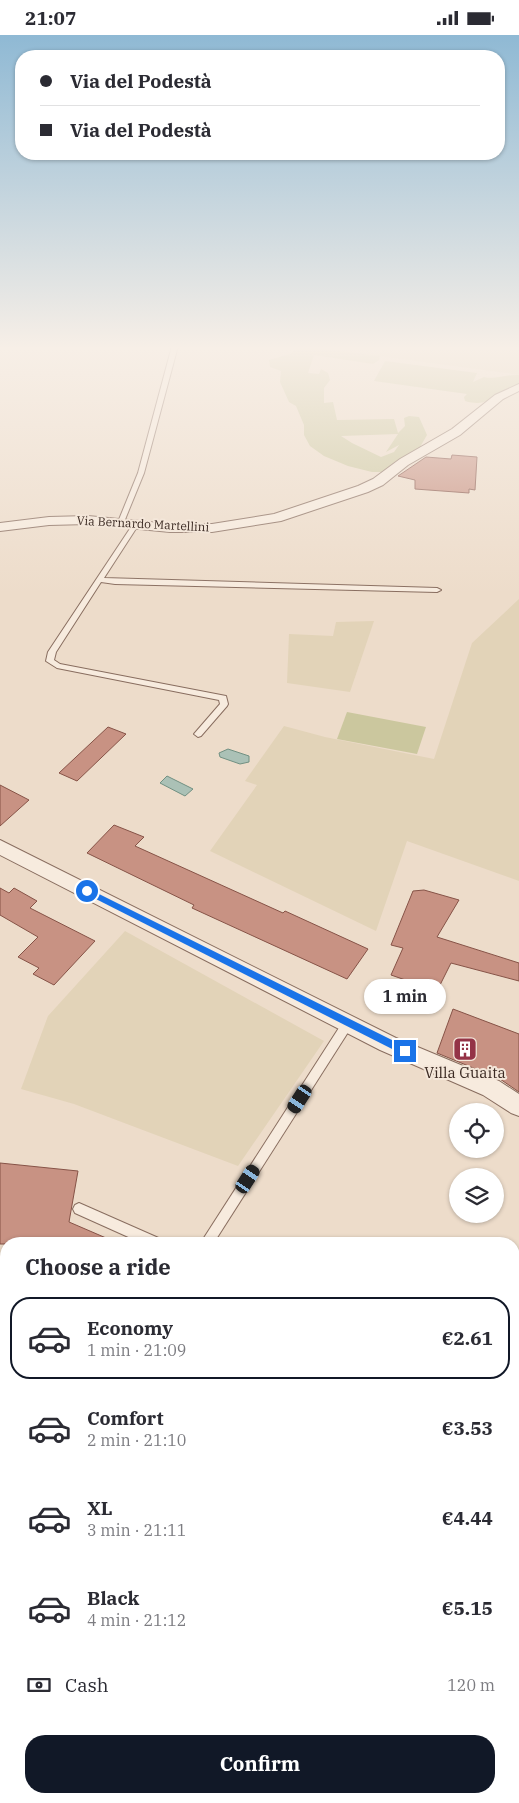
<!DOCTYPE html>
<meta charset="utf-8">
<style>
body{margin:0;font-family:"IBM Plex Serif",serif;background:#f7f7f7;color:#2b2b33;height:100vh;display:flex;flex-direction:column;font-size:19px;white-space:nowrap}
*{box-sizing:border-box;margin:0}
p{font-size:16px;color:#7c7c81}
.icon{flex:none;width:28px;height:28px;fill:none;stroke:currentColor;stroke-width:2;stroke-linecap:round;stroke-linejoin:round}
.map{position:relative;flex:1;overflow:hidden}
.details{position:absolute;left:0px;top:1202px;width:520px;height:566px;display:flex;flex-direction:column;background:#fff;border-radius:20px 20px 0 0;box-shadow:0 1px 4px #0004}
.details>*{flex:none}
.banner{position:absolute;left:15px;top:15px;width:490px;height:110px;border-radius:20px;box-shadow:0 1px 4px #0004;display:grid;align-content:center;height:110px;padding:0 25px;background:#fff}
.controls{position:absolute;left:449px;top:1068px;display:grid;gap:10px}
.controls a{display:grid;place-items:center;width:55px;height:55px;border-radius:50%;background:#fff;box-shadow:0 1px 4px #0004;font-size:25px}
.end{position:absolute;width:22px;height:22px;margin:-11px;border:6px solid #1a73e8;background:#fff;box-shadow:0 0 0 2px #fff}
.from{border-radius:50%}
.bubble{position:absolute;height:35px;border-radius:18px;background:#fff;box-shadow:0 1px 4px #0004;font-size:16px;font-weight:700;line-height:35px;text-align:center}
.car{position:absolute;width:15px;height:30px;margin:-15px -8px;border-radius:6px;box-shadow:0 0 4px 1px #0007;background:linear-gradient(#222 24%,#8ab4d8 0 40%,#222 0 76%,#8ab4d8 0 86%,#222 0)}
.banner b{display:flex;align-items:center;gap:18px;height:48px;font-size:19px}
.banner b+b{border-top:1px solid #e1e1e2}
.banner i{width:12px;height:12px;background:#2b2b33}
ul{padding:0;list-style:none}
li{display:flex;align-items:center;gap:15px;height:82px;margin:0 10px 8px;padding:0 15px;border:2px solid transparent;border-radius:20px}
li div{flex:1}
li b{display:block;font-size:19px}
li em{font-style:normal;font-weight:700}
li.current{border-color:#111827}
li>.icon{width:45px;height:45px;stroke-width:1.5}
h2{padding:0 25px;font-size:22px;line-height:60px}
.pay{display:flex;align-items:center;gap:12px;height:55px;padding:0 25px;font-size:19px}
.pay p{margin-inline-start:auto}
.action{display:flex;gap:10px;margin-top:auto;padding:10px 25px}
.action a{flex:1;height:58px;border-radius:20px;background:#111827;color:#fff;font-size:20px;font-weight:700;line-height:58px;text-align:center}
.status{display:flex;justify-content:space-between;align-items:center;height:35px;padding:0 25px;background:#fff;direction:ltr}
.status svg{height:14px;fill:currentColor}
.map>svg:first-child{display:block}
</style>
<div class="status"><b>21:07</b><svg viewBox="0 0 49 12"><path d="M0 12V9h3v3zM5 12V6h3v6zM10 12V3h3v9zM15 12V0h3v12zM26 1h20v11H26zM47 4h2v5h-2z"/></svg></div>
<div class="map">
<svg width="519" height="1768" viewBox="0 0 519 1768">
<rect width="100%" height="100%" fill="#eddcca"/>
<g fill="#e2d3b8">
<polygon points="304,311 519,311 519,340 513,339"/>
<polygon points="519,564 519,846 407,806 376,896 210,816 257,750 245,746 284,691 325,702 434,724 472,608"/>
<polygon points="374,586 350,657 287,648 289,599 333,601 336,587"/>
<polygon points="125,896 324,1006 238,1131 74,1069 21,1054 48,981"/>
<polygon points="0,1548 6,1555 6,1762 514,1762 514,1736 519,1738 519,1768 0,1768"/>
</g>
<g fill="#cbc79e" fill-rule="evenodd">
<path d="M299,311l81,10 -1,4 -6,4 -59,-9 -6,18 11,1 2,-5 7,4 2,7 -6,8v15l9,-1 4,18 57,-1 4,14 7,-7 -1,-8 5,-2 10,1 8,18 -7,12 -9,7 -29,18h-10l-24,-6 -24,-10 -14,-10 -6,-11v-10l-8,-19 -7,-4 -9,-20 1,-11 -11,-4 -1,-7 21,-6zM398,399l-12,18 13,-7 -5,7 -13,5 -29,-14 -11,-7z"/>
<path d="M385,326l92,12 -4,9 11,-5c12,3 22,-3 35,-2v10c-24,5 -26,24 -54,16l-1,-4 3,-3 -93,-13z"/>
<polygon points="347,677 426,692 417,719 337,704"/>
</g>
<g fill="#abc1b6" stroke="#719082">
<polygon points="228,714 249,721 249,727 240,729 220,722 219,718"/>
<polygon points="167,741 193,754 185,761 160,748"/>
</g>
<g fill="#c89283" stroke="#865347">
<polygon points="452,420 477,422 475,455 469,454 469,458 415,454 415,445 398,441 426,422 451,424"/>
<polygon points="108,692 126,699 77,746 59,738"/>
<polygon points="0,750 29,765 0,791"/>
<polygon points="114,790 144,802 135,811 283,878 285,876 368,914 347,944 192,873 194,870 87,818"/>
<polygon points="0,853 9,858 14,853 37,866 30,873 95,906 54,950 33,939 39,933 18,922 38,902 0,880"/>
<polygon points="424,855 459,865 437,902 519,928 519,946 451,928 437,956 391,940 403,913 391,910 413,856"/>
<polygon points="453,974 519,999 519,1057 500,1044 437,1018"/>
<polygon points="0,1128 78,1136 69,1187 120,1209 0,1209"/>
</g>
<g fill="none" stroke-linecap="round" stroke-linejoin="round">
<g stroke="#886d5f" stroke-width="2">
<g id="service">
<polygon points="172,311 178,311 144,438 124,487 119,488 118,487 138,438"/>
<polygon points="136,487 139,489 104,543 437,553 441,555 437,557 115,549 101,547 56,617 54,625 60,629 226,661 228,669 227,671 201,701 198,702 194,699 220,669 219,665 57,633 46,626 48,617 133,489"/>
<polygon points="348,984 352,985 353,988 352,991 213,1209 200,1209 344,985"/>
<polygon points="79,1168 163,1205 165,1209 144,1209 75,1178 73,1174 75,1170"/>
</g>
</g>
<g stroke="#886d5f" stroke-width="2">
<g id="minor">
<polygon points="519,349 519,356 503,364 460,400 408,430 383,450 368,457 281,486 212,497 170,497 88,489 49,490 0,496 0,488 49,482 88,481 170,489 212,489 274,479 358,451 373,444 400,424 452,394 495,360"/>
<polygon points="0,805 396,1003 499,1046 519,1059 519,1081 511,1078 483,1060 380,1015 0,820"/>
</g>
</g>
<use href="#service" fill="#f7ebde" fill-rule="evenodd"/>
<use href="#minor" fill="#f7ebde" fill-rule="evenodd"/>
</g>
<linearGradient id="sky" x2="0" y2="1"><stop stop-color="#8fb9d4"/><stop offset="0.56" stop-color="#f7efe7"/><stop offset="1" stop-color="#f7efe7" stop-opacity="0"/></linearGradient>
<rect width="519" height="559" fill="url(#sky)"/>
<polygon fill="#1a73e8" points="87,853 408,1013 408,1019 402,1019 84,858 84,854"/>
<defs>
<g id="building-square" transform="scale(1.25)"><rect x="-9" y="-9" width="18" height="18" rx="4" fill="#943347" stroke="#f4e7da"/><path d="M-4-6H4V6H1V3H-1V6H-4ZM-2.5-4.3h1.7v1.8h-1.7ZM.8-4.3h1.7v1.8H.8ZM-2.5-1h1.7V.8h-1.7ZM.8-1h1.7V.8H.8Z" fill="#fff"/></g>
</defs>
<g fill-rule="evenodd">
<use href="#building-square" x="465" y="1014"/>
</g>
<g text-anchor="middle" stroke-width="4" stroke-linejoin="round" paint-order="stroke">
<g font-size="12" fill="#3a2922" stroke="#f4e7da">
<text transform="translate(143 489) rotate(3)" y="4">Via Bernardo Martellini</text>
</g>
<g font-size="15" fill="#3a2922" stroke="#f4e7da">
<text x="465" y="1043">Villa Guaita</text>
</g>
</g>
</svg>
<div class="controls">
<a><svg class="icon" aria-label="locate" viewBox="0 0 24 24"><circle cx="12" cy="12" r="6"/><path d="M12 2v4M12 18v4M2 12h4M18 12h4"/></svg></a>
<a><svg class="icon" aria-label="layers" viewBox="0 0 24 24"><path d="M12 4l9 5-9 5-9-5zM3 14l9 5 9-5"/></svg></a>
</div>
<i class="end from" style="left:87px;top:856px"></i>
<i class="end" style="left:405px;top:1016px"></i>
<div class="bubble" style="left:364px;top:944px;width:82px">1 min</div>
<i class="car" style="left:300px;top:1064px;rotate:213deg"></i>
<i class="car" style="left:248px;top:1144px;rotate:33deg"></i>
<div class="banner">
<b><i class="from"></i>Via del Podestà</b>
<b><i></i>Via del Podestà</b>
</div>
<section class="details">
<h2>Choose a ride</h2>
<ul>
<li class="current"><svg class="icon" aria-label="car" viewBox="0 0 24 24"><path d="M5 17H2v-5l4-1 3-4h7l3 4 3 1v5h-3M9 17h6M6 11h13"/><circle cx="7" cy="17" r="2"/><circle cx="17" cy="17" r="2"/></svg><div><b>Economy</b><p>1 min · 21:09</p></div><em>€2.61</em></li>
<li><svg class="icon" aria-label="car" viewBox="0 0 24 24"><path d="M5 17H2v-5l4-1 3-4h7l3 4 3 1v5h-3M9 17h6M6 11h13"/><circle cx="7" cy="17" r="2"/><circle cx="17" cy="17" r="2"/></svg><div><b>Comfort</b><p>2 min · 21:10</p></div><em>€3.53</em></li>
<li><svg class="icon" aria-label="car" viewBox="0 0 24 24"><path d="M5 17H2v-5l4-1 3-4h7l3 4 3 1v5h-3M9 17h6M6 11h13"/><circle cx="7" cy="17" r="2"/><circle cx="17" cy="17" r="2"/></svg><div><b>XL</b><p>3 min · 21:11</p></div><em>€4.44</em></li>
<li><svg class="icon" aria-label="car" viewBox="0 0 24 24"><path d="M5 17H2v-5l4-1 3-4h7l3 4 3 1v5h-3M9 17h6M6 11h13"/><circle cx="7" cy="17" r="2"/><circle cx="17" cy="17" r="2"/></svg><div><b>Black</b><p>4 min · 21:12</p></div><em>€5.15</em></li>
</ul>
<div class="pay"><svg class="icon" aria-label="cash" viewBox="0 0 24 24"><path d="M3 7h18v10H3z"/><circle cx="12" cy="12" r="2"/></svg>Cash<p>120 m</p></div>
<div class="action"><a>Confirm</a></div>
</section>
</div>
